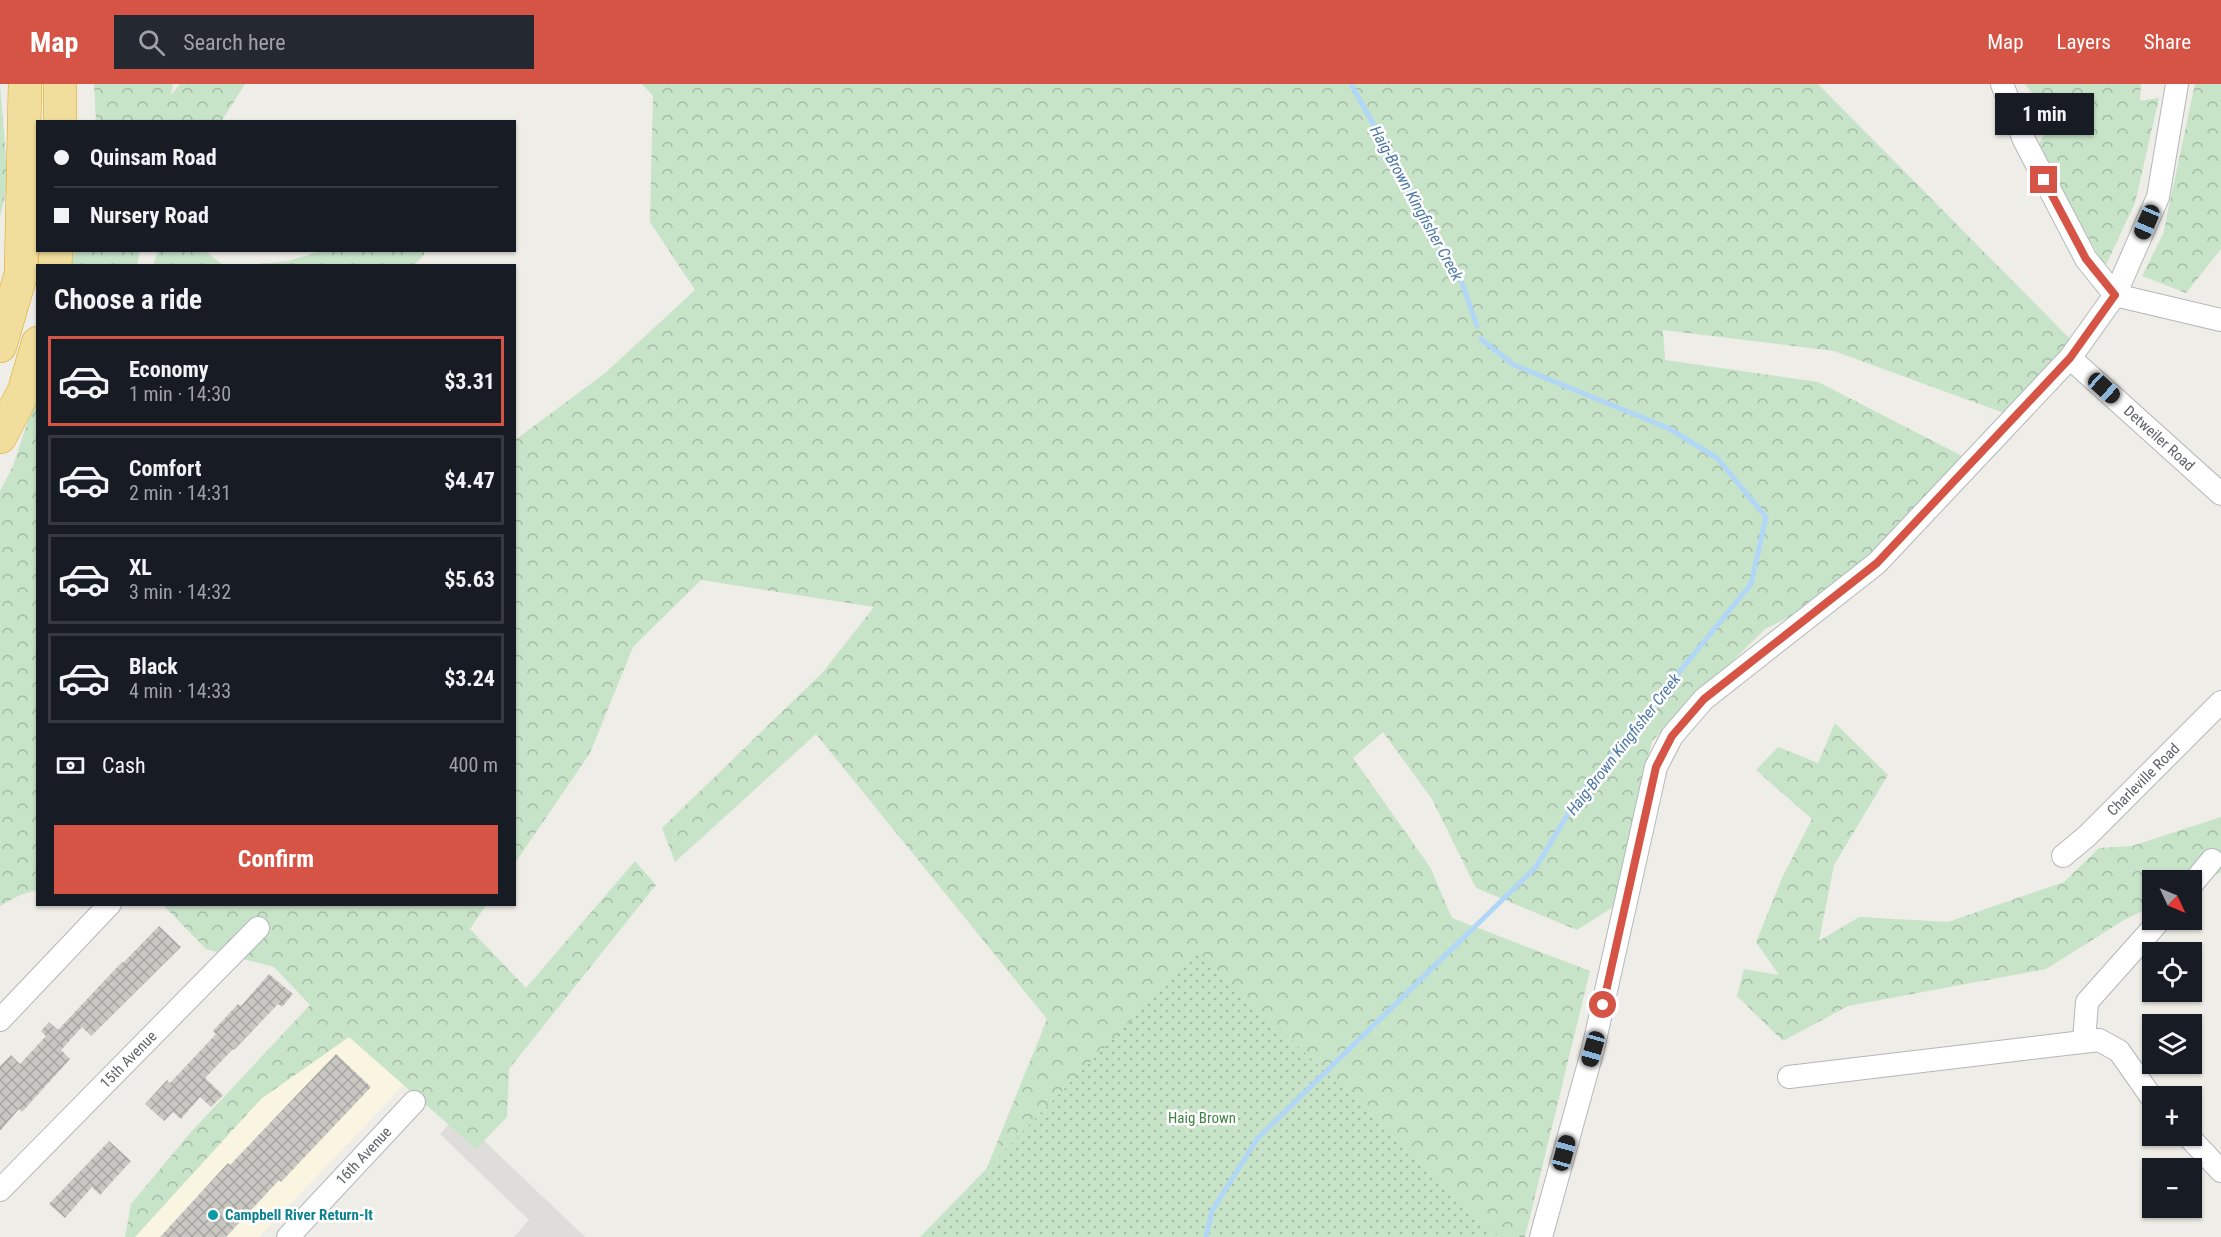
<!DOCTYPE html>
<meta charset="utf-8">
<style>
body{margin:0;font-family:"Roboto Condensed",sans-serif;background:#242831;color:#f1f3f6;height:100vh;display:flex;flex-direction:column;font-size:22px;white-space:nowrap}
*{box-sizing:border-box;margin:0}
p{font-size:20px;color:#9ea1a6}
.icon{flex:none;width:33px;height:33px;fill:none;stroke:currentColor;stroke-width:2;stroke-linecap:round;stroke-linejoin:round}
.map{position:relative;flex:1;overflow:hidden}
.sheet{position:absolute;left:36px;top:180px;width:480px;height:642px;display:flex;flex-direction:column;background:#171b24;border-radius:0px;box-shadow:0 2px 4px #0004}
.sheet>*{flex:none}
.banner{position:absolute;left:36px;top:36px;width:480px;height:132px;border-radius:0px;box-shadow:0 2px 4px #0004;display:grid;align-content:center;height:132px;padding:0 18px;background:#171b24}
.needle{width:39px;rotate:134deg}
.fabs{position:absolute;left:2142px;top:786px;display:grid;gap:12px}
.fabs a{display:grid;place-items:center;width:60px;height:60px;border-radius:0px;background:#171b24;box-shadow:0 2px 4px #0004;font-size:30px}
.end{position:absolute;width:27px;height:27px;margin:-14px;border:8px solid #d65446;background:#fff;box-shadow:0 0 0 3px #fff}
.from{border-radius:50%}
.bubble{position:absolute;height:42px;border-radius:0px;background:#171b24;box-shadow:0 2px 4px #0004;font-size:20px;font-weight:700;line-height:42px;text-align:center}
.car{position:absolute;width:18px;height:36px;margin:-18px -9px;border-radius:8px;box-shadow:0 0 4px 2px #0007;background:linear-gradient(#222 24%,#8ab4d8 0 40%,#222 0 76%,#8ab4d8 0 86%,#222 0)}
.banner b{display:flex;align-items:center;gap:21px;height:57px;font-size:22px}
.banner b+b{border-top:2px solid #363941}
.banner i{width:15px;height:15px;background:#f1f3f6}
ul{padding:0;list-style:none}
li{display:flex;align-items:center;gap:18px;height:90px;margin:0 12px 9px;padding:0 6px;border:3px solid #363941;border-radius:0px}
li div{flex:1}
li b{display:block;font-size:22px}
li em{font-style:normal;font-weight:700}
li.selected{border-color:#d65446}
li>.icon{width:54px;height:54px;stroke-width:1.5}
h2{padding:0 18px;font-size:27px;line-height:72px}
.pay{display:flex;align-items:center;gap:15px;height:66px;padding:0 18px;font-size:22px}
.pay p{margin-inline-start:auto}
.button{display:flex;gap:12px;margin-top:auto;padding:12px 18px}
.button a{flex:1;height:69px;border-radius:0px;background:#d65446;color:#fff;font-size:24px;font-weight:700;line-height:69px;text-align:center}
header{display:flex;align-items:center;gap:36px;box-sizing:border-box;height:84px;padding:0 30px;background:#d65446;color:#fff}
header strong{font-size:28px}
nav{display:flex;gap:33px;margin-inline-start:auto;font-size:21px}
.search{width:420px;height:54px;background:#242831;display:flex;align-items:center;gap:15px;box-sizing:border-box;padding:0 21px;border-radius:0px;color:#9ea1a6;font-size:22px}
.map>svg:first-child{display:block}
</style>
<header>
<strong>Map</strong>
<div class="search"><svg class="icon" aria-label="search" viewBox="0 0 24 24"><circle cx="10" cy="10" r="6"/><path d="M15 15l6 6"/></svg>Search here</div>
<nav><a>Map</a><a>Layers</a><a>Share</a></nav>
</header>
<div class="map">
<svg width="2221" height="1153" viewBox="0 0 2221 1153">
<defs>
<pattern id="forest-crowns" width="20" height="18" patternUnits="userSpaceOnUse" patternTransform="scale(1.5)"><rect width="20" height="18" fill="#c7e3c8"/><path d="M2 6a3 3 0 1 1 6 0M12 15a3 3 0 1 1 6 0" fill="none" stroke="#a5bba6"/></pattern>
<pattern id="park-dots" width="8" height="8" patternUnits="userSpaceOnUse" patternTransform="scale(1.5)"><rect width="8" height="8" fill="#c7e3c8"/><path d="M2 2h.1M6 6h.1" fill="none" stroke="#a5bba6" stroke-width="1.8" stroke-linecap="round"/></pattern>
<pattern id="building-cross-hatch" width="8" height="8" patternUnits="userSpaceOnUse" patternTransform="scale(1.5)"><rect width="8" height="8" fill="#c8c7c2"/><path d="M0 0l8 8M0 8l8-8" fill="none" stroke="#a6a5a1"/></pattern>
</defs>
<rect width="100%" height="100%" fill="#efede7"/>
<polygon fill="#faf5e1" points="331,938 411,993 259,1153 125,1153"/>
<polygon fill="#deddd9" points="457,1031 585,1153 514,1153 529,1136 440,1050"/>
<g fill="url(#forest-crowns)">
<polygon points="0,0 8,98 0,133"/>
<polygon points="94,0 173,0 171,11 180,0 245,0 221,38 96,37"/>
<polygon points="642,0 1818,0 2081,266 2015,333 1834,267 1663,246 1665,276 1818,298 1972,377 1870,493 1765,545 1652,657 1613,823 1577,846 1476,804 1432,715 1383,648 1353,674 1430,783 1452,834 1590,887 1525,1153 959,1153 1047,935 816,650 675,778 662,744 823,588 874,523 701,496 633,563 590,669 515,779 515,356 604,290 695,206 650,138 653,12"/>
<polygon points="2025,0 2141,0 2140,17 2159,14 2135,119 2105,183 2038,62 2052,35"/>
<polygon points="2195,0 2221,0 2221,165 2186,209 2142,192 2163,150"/>
<polygon points="74,167 140,167 137,181 71,182"/>
<polygon points="158,167 205,167 223,181 153,181"/>
<polygon points="423,167 425,170 414,181 250,181 288,177 321,167"/>
<polygon points="37,309 37,806 20,811 0,822 0,407 13,382"/>
<polygon points="1835,639 1888,691 1834,781 1819,857 1859,833 1948,838 2064,798 2099,764 2132,762 2221,733 2221,788 2192,803 2192,796 2152,796 2152,822 2124,836 2046,885 1848,922 1783,957 1737,912 1744,885 1779,891 1756,858 1782,794 1812,735 1756,686 1778,663 1818,679"/>
<polygon points="635,777 656,801 509,985 507,1033 476,1065 349,953 261,1015 135,1153 125,1153 131,1120 191,1048 310,921 274,883 206,865 163,821 486,821 470,845 526,904"/>
</g>
<polygon fill="url(#park-dots)" points="1198,868 1498,1151 1498,1153 920,1153"/>
<g fill="none" stroke-linecap="round" stroke-linejoin="round">
<g stroke="#b1d6f6" stroke-width="5">
<polyline points="1351,0 1462,199 1477,242"/>
<polyline points="1206,1153 1212,1127 1257,1055 1536,783 1580,710 1751,500 1766,433 1717,374 1668,344 1514,281 1481,255"/>
</g>
</g>
<g fill="url(#building-cross-hatch)">
<polygon points="159,842 181,863 91,952 82,943 61,966 70,975 22,1028 19,1025 0,1047 0,982 11,971 20,980 46,952 41,947 49,938 58,946 122,878 123,879"/>
<polygon points="269,890 293,910 282,923 278,920 234,966 233,965 205,994 223,1011 211,1023 200,1013 181,1035 173,1028 164,1037 145,1020 167,996 170,999 216,950 213,947 238,920 241,922"/>
<polygon points="336,970 371,1003 281,1098 279,1096 226,1153 160,1153 228,1079 230,1081"/>
<polygon points="109,1057 131,1077 100,1111 92,1103 65,1134 49,1120"/>
</g>
<g fill="none" stroke-linecap="round" stroke-linejoin="round">
<g stroke="#b4b7ba" stroke-width="24">
<g id="minor">
<polyline points="2002,0 2024,56 2086,175 2115,211"/>
<polyline points="2115,211 2221,236"/>
<path id="s1" d="M2070,274l151,136"/>
<path id="s2" d="M2063,772l24,-20 134,-134"/>
<polyline points="2192,800 2212,776"/>
<polyline points="0,936 110,820"/>
<polyline points="2084,957 2087,918 2160,836"/>
<polyline points="1789,993 2099,956 2119,967 2152,1014"/>
<polyline points="2188,1052 2221,1087"/>
<path id="s3" d="M0,1106l258,-262"/>
<path id="s4" d="M288,1153l126,-135"/>
<polyline points="1541,1153 1593,965 1656,683 1672,652 1704,615 1877,479 2070,274 2115,211 2158,113 2177,0"/>
</g>
</g>
<g stroke="#dca41a" stroke-width="34">
<g id="highway">
<polyline points="60,38 60,0"/>
<polyline points="55,182 56,166"/>
<polyline points="0,262 21,190 25,0"/>
<polyline points="0,353 24,307 38,259"/>
</g>
</g>
<use href="#minor" stroke="#fff" stroke-width="22"/>
<use href="#highway" stroke="#f1dd9c" stroke-width="33"/>
</g>
<g fill="none" stroke-linecap="round" stroke-linejoin="round">
<polyline stroke="#d65446" stroke-width="8" points="1603,921 1656,683 1672,652 1704,615 1877,479 2070,274 2115,211 2086,175 2044,96"/>
</g>
<circle fill="#0f9aa8" stroke="#fff" stroke-width="2" cx="213" cy="1131" r="6"/>
<g text-anchor="middle" stroke-width="5" stroke-linejoin="round" paint-order="stroke">
<g font-size="15" fill="#5f6266" stroke="#fff">
<text dy="5" stroke="none"><textPath href="#s1" startOffset="120">Detweiler Road</textPath></text>
<text dy="5" stroke="none"><textPath href="#s2" startOffset="111">Charleville Road</textPath></text>
<text dy="5" stroke="none"><textPath href="#s3" startOffset="183">15th Avenue</textPath></text>
<text dy="5" stroke="none"><textPath href="#s4" startOffset="111">16th Avenue</textPath></text>
</g>
<g font-size="15" fill="#408345" stroke="#fff">
<text x="1202" y="1039">Haig Brown</text>
</g>
<g font-size="15" font-weight="bold" fill="#0d838f" stroke="#fff" text-anchor="start">
<text x="225" y="1136">Campbell River Return-It</text>
</g>
<g font-size="16" font-style="italic" fill="#4e78a6" stroke="#fff">
<text transform="translate(1417 119) rotate(61)" y="6">Haig-Brown Kingfisher Creek</text>
<text transform="translate(1623 660) rotate(-52)" y="6">Haig-Brown Kingfisher Creek</text>
</g>
</g>
</svg>
<div class="fabs">
<a><svg class="needle" viewBox="-14 -14 28 28"><path d="M0-13l5 13h-10z" fill="#e53935"/><path d="M0 13l5-13h-10z" fill="#9ea1a6"/></svg></a>
<a><svg class="icon" aria-label="locate" viewBox="0 0 24 24"><circle cx="12" cy="12" r="6"/><path d="M12 2v4M12 18v4M2 12h4M18 12h4"/></svg></a>
<a><svg class="icon" aria-label="layers" viewBox="0 0 24 24"><path d="M12 4l9 5-9 5-9-5zM3 14l9 5 9-5"/></svg></a>
<a>+</a>
<a>−</a>
</div>
<i class="end from" style="left:1603px;top:921px"></i>
<i class="end" style="left:2044px;top:96px"></i>
<div class="bubble" style="left:1995px;top:9px;width:99px">1 min</div>
<i class="car" style="left:2147px;top:138px;rotate:203deg"></i>
<i class="car" style="left:2104px;top:304px;rotate:132deg"></i>
<i class="car" style="left:1593px;top:965px;rotate:196deg"></i>
<i class="car" style="left:1564px;top:1069px;rotate:15deg"></i>
<div class="banner">
<b><i class="from"></i>Quinsam Road</b>
<b><i></i>Nursery Road</b>
</div>
<section class="sheet">
<h2>Choose a ride</h2>
<ul>
<li class="selected"><svg class="icon" aria-label="car" viewBox="0 0 24 24"><path d="M5 17H2v-5l4-1 3-4h7l3 4 3 1v5h-3M9 17h6M6 11h13"/><circle cx="7" cy="17" r="2"/><circle cx="17" cy="17" r="2"/></svg><div><b>Economy</b><p>1 min · 14:30</p></div><em>$3.31</em></li>
<li><svg class="icon" aria-label="car" viewBox="0 0 24 24"><path d="M5 17H2v-5l4-1 3-4h7l3 4 3 1v5h-3M9 17h6M6 11h13"/><circle cx="7" cy="17" r="2"/><circle cx="17" cy="17" r="2"/></svg><div><b>Comfort</b><p>2 min · 14:31</p></div><em>$4.47</em></li>
<li><svg class="icon" aria-label="car" viewBox="0 0 24 24"><path d="M5 17H2v-5l4-1 3-4h7l3 4 3 1v5h-3M9 17h6M6 11h13"/><circle cx="7" cy="17" r="2"/><circle cx="17" cy="17" r="2"/></svg><div><b>XL</b><p>3 min · 14:32</p></div><em>$5.63</em></li>
<li><svg class="icon" aria-label="car" viewBox="0 0 24 24"><path d="M5 17H2v-5l4-1 3-4h7l3 4 3 1v5h-3M9 17h6M6 11h13"/><circle cx="7" cy="17" r="2"/><circle cx="17" cy="17" r="2"/></svg><div><b>Black</b><p>4 min · 14:33</p></div><em>$3.24</em></li>
</ul>
<div class="pay"><svg class="icon" aria-label="cash" viewBox="0 0 24 24"><path d="M3 7h18v10H3z"/><circle cx="12" cy="12" r="2"/></svg>Cash<p>400 m</p></div>
<div class="button"><a>Confirm</a></div>
</section>
</div>
